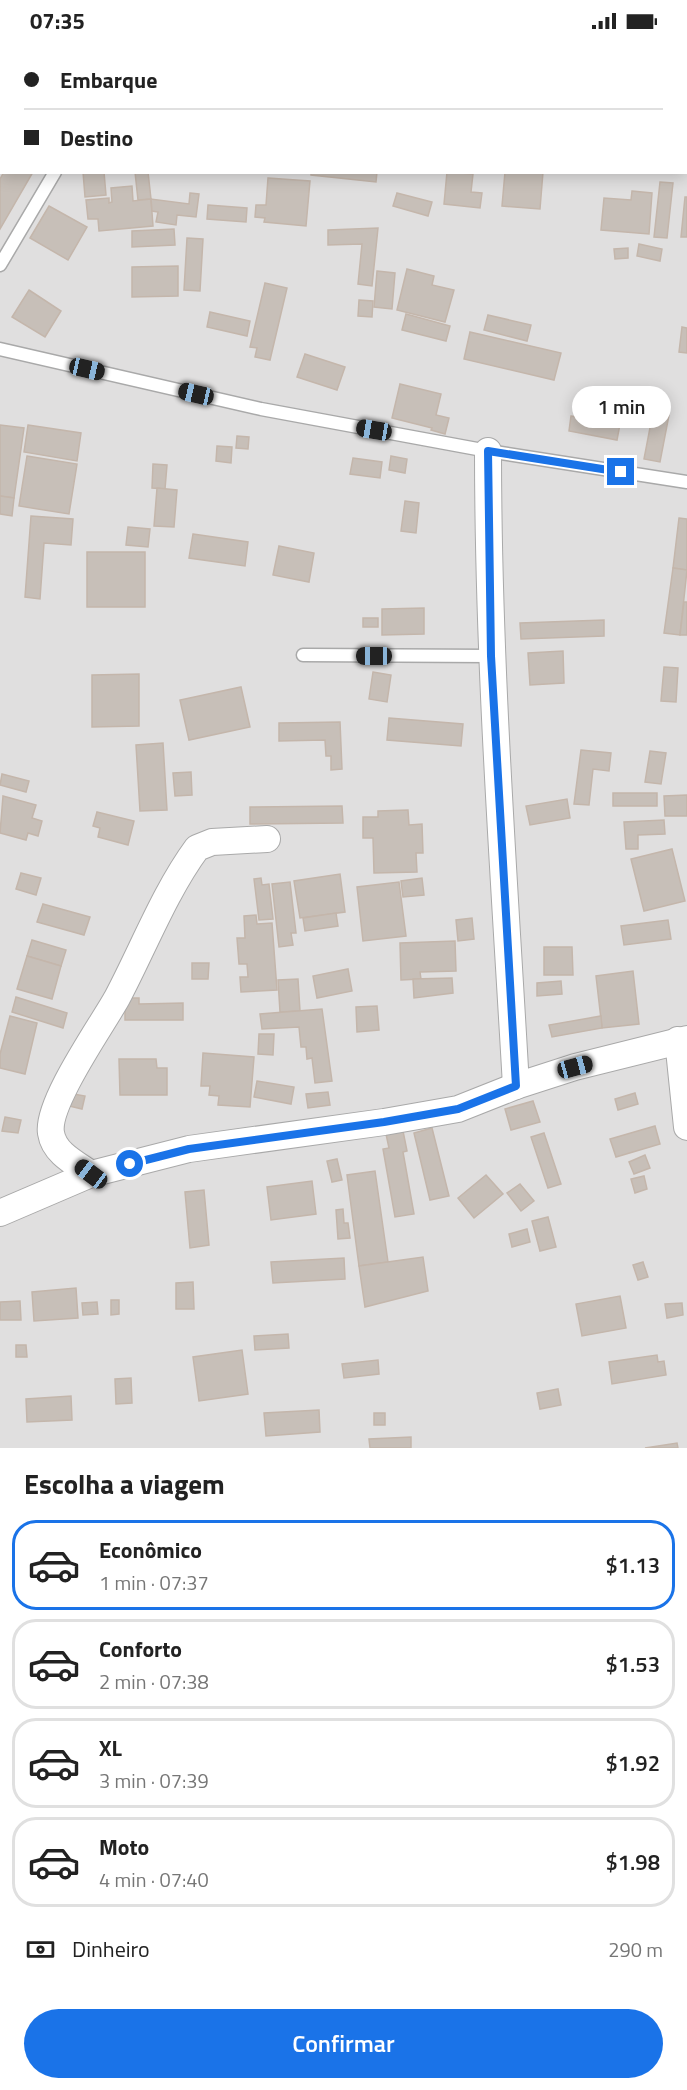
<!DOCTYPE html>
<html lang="pt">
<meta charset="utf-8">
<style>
body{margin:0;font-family:"Titillium Web",sans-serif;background:#f2f2f2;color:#222;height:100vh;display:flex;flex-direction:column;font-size:22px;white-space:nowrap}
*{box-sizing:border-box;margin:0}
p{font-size:20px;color:#767676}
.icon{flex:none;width:33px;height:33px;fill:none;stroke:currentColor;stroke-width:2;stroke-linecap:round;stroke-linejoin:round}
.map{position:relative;height:1406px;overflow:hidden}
.drawer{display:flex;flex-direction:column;background:#fff;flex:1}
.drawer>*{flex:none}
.banner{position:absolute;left:0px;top:0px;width:687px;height:132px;box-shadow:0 3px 15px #0003;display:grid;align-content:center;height:132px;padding:0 24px;background:#fff}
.end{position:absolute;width:27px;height:27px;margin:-14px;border:8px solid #1a73e8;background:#fff;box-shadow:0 0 0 3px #fff}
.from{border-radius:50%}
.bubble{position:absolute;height:42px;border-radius:21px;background:#fff;box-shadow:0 3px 15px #0003;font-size:20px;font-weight:600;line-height:42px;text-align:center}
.car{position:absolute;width:18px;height:36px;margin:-18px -9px;border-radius:8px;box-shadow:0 0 4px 2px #0007;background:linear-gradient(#222 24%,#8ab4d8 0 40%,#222 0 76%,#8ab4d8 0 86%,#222 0)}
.banner b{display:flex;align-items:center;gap:21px;height:57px;font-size:22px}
.banner b+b{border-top:2px solid #e0e0e0}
.banner i{width:15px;height:15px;background:#222}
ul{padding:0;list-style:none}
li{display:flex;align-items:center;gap:18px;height:90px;margin:0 12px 9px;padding:0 12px;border:3px solid #e0e0e0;border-radius:24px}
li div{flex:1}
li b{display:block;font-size:22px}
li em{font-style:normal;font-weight:600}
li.active{border-color:#1a73e8}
li>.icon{width:54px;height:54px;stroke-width:1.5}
h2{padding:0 24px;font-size:27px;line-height:72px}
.pay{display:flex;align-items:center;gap:15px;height:66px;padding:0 24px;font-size:22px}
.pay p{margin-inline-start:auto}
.cta{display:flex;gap:12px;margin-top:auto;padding:12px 24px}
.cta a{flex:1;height:69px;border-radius:36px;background:#1a73e8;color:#fff;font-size:24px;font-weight:600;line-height:69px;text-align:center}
.status{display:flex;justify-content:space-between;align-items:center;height:42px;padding:0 30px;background:#fff;direction:ltr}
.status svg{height:16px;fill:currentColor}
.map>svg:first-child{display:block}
</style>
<div class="status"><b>07:35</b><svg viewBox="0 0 49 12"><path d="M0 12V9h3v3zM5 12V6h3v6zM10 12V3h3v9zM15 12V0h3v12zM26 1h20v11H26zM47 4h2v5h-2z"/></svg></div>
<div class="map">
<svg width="687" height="1406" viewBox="0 0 687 1406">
<rect width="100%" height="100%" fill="#f2efe9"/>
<path fill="#e0dfdf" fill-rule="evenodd" d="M0,0h687v1406h-687zM2,2h684v128h-684z"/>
<g fill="#c7bfb8" stroke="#c4b6ab" stroke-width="1.5">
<polygon points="0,0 78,0 81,2 2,2"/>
<polygon points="615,0 655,0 614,2"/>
<polygon points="4,130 33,130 0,187 0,137"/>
<polygon points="83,130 104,130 106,153 85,155"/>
<polygon points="135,130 148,130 151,157 138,158"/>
<polygon points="311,130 377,130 376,140 311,133"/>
<polygon points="447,130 473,132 471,150 482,151 480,166 444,162"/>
<polygon points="505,130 543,130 540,167 502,164"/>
<polygon points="268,136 310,139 306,184 264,180 265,176 255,175 256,163 266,163"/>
<polygon points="660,140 673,141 667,196 654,195"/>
<polygon points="132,144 133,159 151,157 153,184 99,189 98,177 88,177 86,158 109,156 109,161 112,160 111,146"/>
<polygon points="632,149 652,151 649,192 601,188 604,156 631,158"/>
<polygon points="190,151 199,152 196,175 177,173 176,183 156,180 158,170 152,169 151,157 189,162"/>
<polygon points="397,151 432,160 428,174 393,164"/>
<polygon points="685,155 687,155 687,195 681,195"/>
<polygon points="208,163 247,166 246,180 207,177"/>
<polygon points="49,164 87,185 68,218 30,196"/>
<polygon points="378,186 372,244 358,242 362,202 328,203 328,188"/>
<polygon points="174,187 175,203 132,205 132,189"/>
<polygon points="187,196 203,197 200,249 184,248"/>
<polygon points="639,202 662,207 660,219 637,214"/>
<polygon points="628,206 628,216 615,217 614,207"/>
<polygon points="178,224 178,254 132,255 132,225"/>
<polygon points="407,227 434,234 432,243 454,248 445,280 397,268"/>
<polygon points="377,229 395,231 392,267 374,265"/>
<polygon points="265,241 287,246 270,318 255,315 257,306 250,305"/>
<polygon points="29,248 61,269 45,295 12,275"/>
<polygon points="359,258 373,259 372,275 358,274"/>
<polygon points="210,270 250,279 247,294 207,285"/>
<polygon points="406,272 450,284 446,299 402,288"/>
<polygon points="488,273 531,283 527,299 484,288"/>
<polygon points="682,285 687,286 687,311 679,310"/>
<polygon points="470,290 561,311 554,338 464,317"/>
<polygon points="305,312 345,325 337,348 297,335"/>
<polygon points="400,342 441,352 436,373 449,376 445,392 431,388 432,386 392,376"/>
<polygon points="653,370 669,373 660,420 644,417"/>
<polygon points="571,374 620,382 617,398 569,389"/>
<polygon points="0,383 24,386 14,456 0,454"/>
<polygon points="28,383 81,391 77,419 24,410"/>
<polygon points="237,394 249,395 248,407 236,406"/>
<polygon points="217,404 232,405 231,421 216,419"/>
<polygon points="27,414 77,422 69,472 19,464"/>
<polygon points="391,414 407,417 405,431 389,428"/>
<polygon points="353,416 382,420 380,436 350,432"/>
<polygon points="153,422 167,423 165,447 152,446"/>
<polygon points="157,446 177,448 174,485 154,484"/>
<polygon points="0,454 14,456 12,474 0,472"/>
<polygon points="405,459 419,461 416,491 401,489"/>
<polygon points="31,474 73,477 71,503 44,501 40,557 25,555"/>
<polygon points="679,476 687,477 687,528 673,526"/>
<polygon points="128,485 150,487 148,505 126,503"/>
<polygon points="193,492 248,500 245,524 189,516"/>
<polygon points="279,504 314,511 309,540 273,533"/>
<rect x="87" y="510" width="58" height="55"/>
<polygon points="673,526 687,528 680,593 664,591"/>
<polygon points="684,560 687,560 687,593 680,593"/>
<polygon points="424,566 424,592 382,593 382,567"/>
<rect x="363" y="576" width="15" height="9"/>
<polygon points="604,578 604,594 521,597 520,581"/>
<polygon points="563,609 564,641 530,643 528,611"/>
<polygon points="664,625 678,626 676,660 661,659"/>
<polygon points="373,630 391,633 387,660 369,657"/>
<polygon points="139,632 139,684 92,685 92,633"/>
<polygon points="241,645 250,685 189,698 180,658"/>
<polygon points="389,676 463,682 461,704 387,698"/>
<polygon points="340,680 342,727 331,728 331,714 326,714 325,698 279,699 279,681"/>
<polygon points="163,701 167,768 140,769 136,703"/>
<polygon points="581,708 611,711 609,729 593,727 589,763 574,762"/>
<polygon points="650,709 666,711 661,742 645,740"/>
<polygon points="191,730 192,753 175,754 173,731"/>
<polygon points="2,732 29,739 26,750 0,743"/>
<rect x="613" y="751" width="44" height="13"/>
<polygon points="687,753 687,774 665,774 664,754"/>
<polygon points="3,754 36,763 32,776 42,779 38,794 28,791 26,798 0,791"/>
<polygon points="567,757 570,776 530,783 526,764"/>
<polygon points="342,764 343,781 250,782 250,765"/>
<polygon points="408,768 409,783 422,782 423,811 416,811 417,830 374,831 373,796 363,796 363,775 378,775 378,769"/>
<polygon points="97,770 134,779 128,803 98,795 100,786 93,784"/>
<polygon points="664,778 665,792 638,793 638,807 626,807 624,780"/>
<polygon points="672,807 685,859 644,869 631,817"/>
<polygon points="21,831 41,836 36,853 16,847"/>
<polygon points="340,832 345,870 300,876 294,839"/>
<polygon points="261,836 262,843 269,842 273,877 259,878 254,837"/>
<polygon points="422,836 424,853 403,855 401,839"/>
<polygon points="290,840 296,891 291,891 293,903 279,905 272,842"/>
<polygon points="399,840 406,894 363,899 357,845"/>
<polygon points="43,862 90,875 84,893 37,880"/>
<polygon points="336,871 338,884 305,889 303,876"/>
<polygon points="256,873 257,882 272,881 277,948 241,950 240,935 248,935 247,922 239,922 237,896 245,896 244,874"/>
<polygon points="472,876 474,897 458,899 456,878"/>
<polygon points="668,878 671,897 624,903 621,884"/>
<polygon points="32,898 66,908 61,924 27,914"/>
<polygon points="455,899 456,929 420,930 421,937 401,938 400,901"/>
<polygon points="544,905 572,905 573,933 544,933"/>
<polygon points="27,914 61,924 52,957 17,947"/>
<polygon points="192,921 209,921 208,937 192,937"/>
<polygon points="348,927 352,949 317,956 313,934"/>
<polygon points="633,929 639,982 602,986 596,934"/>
<polygon points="452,936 453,951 414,956 413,937"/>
<polygon points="298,937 300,969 280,970 278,938"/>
<polygon points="561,939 562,952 537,954 537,941"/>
<polygon points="16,955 67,971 63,986 12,970"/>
<polygon points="125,956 139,956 139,962 183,961 183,978 125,978"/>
<polygon points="377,964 379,988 357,990 356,965"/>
<polygon points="322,967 332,1039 315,1041 312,1016 307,1017 306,1005 301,1005 299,985 262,987 260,972"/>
<polygon points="10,974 37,981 25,1032 0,1026 0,1012"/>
<polygon points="601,974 602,986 552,995 549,983"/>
<polygon points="259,992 274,992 273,1013 258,1012"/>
<polygon points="203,1011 254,1015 250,1065 218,1063 219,1054 209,1053 210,1044 201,1044"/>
<polygon points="119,1017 156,1017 157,1026 167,1026 167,1053 120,1053"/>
<polygon points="257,1039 294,1045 291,1062 254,1055"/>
<polygon points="328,1050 330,1063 308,1066 306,1052"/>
<polygon points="68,1051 85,1054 82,1067 65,1063"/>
<polygon points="635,1051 638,1062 618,1068 615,1057"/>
<polygon points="533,1059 540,1080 511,1088 505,1067"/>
<polygon points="5,1075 21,1078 18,1091 2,1089"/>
<polygon points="655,1084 660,1102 616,1115 610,1097"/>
<polygon points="432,1086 449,1154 430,1158 414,1091"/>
<polygon points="403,1089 407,1109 403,1110 414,1172 395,1175 383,1107 389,1106 386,1092"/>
<polygon points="544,1091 561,1142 548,1146 531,1095"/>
<polygon points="645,1113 650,1126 634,1132 629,1120"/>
<polygon points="337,1117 342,1138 332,1140 327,1119"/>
<polygon points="375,1129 388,1220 359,1224 347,1133"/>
<polygon points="486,1133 503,1152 474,1176 458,1156"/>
<polygon points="644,1134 647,1147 635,1151 631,1137"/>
<polygon points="312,1139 316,1172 271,1178 267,1145"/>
<polygon points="520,1142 534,1159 521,1169 507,1151"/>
<polygon points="204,1148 209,1203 190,1206 185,1150"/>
<polygon points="343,1167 344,1181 348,1181 350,1196 338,1197 336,1168"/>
<polygon points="548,1175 556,1205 540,1209 532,1179"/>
<polygon points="527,1187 530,1200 512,1205 509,1192"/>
<polygon points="423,1215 428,1249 365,1265 359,1224"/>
<polygon points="344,1216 345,1237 273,1241 271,1220"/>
<polygon points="643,1220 648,1235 638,1238 633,1223"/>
<polygon points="193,1240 194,1267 176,1267 176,1241"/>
<polygon points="76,1246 78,1276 34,1279 32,1250"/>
<polygon points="620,1254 626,1286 582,1294 576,1262"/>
<polygon points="111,1258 119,1258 119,1272 111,1273"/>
<polygon points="20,1259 21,1278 0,1278 0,1260"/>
<polygon points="97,1260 98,1272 83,1273 82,1261"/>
<polygon points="682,1261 683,1273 667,1276 665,1262"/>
<polygon points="288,1292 289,1306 255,1308 254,1294"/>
<polygon points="16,1303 26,1303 27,1315 16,1315"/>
<polygon points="242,1308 248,1352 199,1359 193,1315"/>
<polygon points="657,1313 658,1320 664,1319 666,1333 612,1342 609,1320"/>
<polygon points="378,1318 379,1332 344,1336 342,1322"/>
<polygon points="131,1336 132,1361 116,1362 115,1337"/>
<polygon points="558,1347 561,1363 540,1367 537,1351"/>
<polygon points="71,1354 72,1378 27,1380 26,1357"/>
<polygon points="319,1368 320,1390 266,1394 264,1371"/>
<rect x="374" y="1371" width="11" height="12"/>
<polygon points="411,1395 411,1406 370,1406 369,1397"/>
<polygon points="677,1401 678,1406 645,1406"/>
</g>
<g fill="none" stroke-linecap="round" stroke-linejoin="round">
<g stroke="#a9a9a9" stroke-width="15">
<g id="service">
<polyline points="132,2 133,0"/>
<polyline points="577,2 577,0"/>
<polyline points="686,116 687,115"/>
<polyline points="0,223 55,130"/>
<polyline points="0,307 261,367 488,409 687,440"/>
<polyline points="303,613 491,614"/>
</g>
</g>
<g stroke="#a9a9a9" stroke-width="28">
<g id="minor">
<path d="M488,409c0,212 16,423 28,635"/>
<polyline points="678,998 687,1085"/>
<path d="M91,1132c-16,-11 -37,-21 -40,-41 -5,-29 51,-108 66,-135 26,-49 47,-105 80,-150l15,-6 55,-3"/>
<polyline points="0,1171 91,1132 189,1107 384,1080 458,1067 516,1044 575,1025 687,997"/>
</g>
</g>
<use href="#service" stroke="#fff" stroke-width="12"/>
<use href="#minor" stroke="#fff" stroke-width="26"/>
</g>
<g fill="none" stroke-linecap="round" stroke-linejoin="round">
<polyline stroke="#1a73e8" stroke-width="8" points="130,1122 189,1107 384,1080 458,1067 516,1044 491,614 488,409 621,430"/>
</g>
</svg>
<i class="end from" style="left:130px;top:1122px"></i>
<i class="end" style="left:621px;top:430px"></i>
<div class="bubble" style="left:572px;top:344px;width:99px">1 min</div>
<i class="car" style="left:87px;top:327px;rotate:103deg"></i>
<i class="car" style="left:196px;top:352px;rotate:283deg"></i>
<i class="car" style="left:374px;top:388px;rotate:280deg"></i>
<i class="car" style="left:374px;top:614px;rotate:270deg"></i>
<i class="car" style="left:575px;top:1025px;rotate:75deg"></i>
<i class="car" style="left:91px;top:1132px;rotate:307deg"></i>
<div class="banner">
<b><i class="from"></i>Embarque</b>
<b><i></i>Destino</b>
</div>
</div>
<section class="drawer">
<h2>Escolha a viagem</h2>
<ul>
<li class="active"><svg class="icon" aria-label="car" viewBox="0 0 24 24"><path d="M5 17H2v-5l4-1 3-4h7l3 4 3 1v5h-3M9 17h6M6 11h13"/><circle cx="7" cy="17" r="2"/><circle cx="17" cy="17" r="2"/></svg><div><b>Econômico</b><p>1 min · 07:37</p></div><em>$1.13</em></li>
<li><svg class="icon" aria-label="car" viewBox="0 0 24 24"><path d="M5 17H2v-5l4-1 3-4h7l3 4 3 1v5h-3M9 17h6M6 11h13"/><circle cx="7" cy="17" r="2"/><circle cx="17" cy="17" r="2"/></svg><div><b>Conforto</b><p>2 min · 07:38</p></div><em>$1.53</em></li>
<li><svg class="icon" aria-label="car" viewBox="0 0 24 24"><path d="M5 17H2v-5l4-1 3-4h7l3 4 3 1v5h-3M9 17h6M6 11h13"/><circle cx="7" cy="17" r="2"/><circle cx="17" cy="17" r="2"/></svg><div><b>XL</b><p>3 min · 07:39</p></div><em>$1.92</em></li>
<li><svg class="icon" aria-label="car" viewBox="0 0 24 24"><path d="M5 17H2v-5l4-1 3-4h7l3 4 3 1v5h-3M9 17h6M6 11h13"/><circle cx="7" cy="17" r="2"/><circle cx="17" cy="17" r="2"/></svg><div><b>Moto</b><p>4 min · 07:40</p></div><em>$1.98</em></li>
</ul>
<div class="pay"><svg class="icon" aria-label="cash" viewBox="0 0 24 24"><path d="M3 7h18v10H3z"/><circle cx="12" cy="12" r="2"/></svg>Dinheiro<p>290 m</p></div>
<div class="cta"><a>Confirmar</a></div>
</section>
